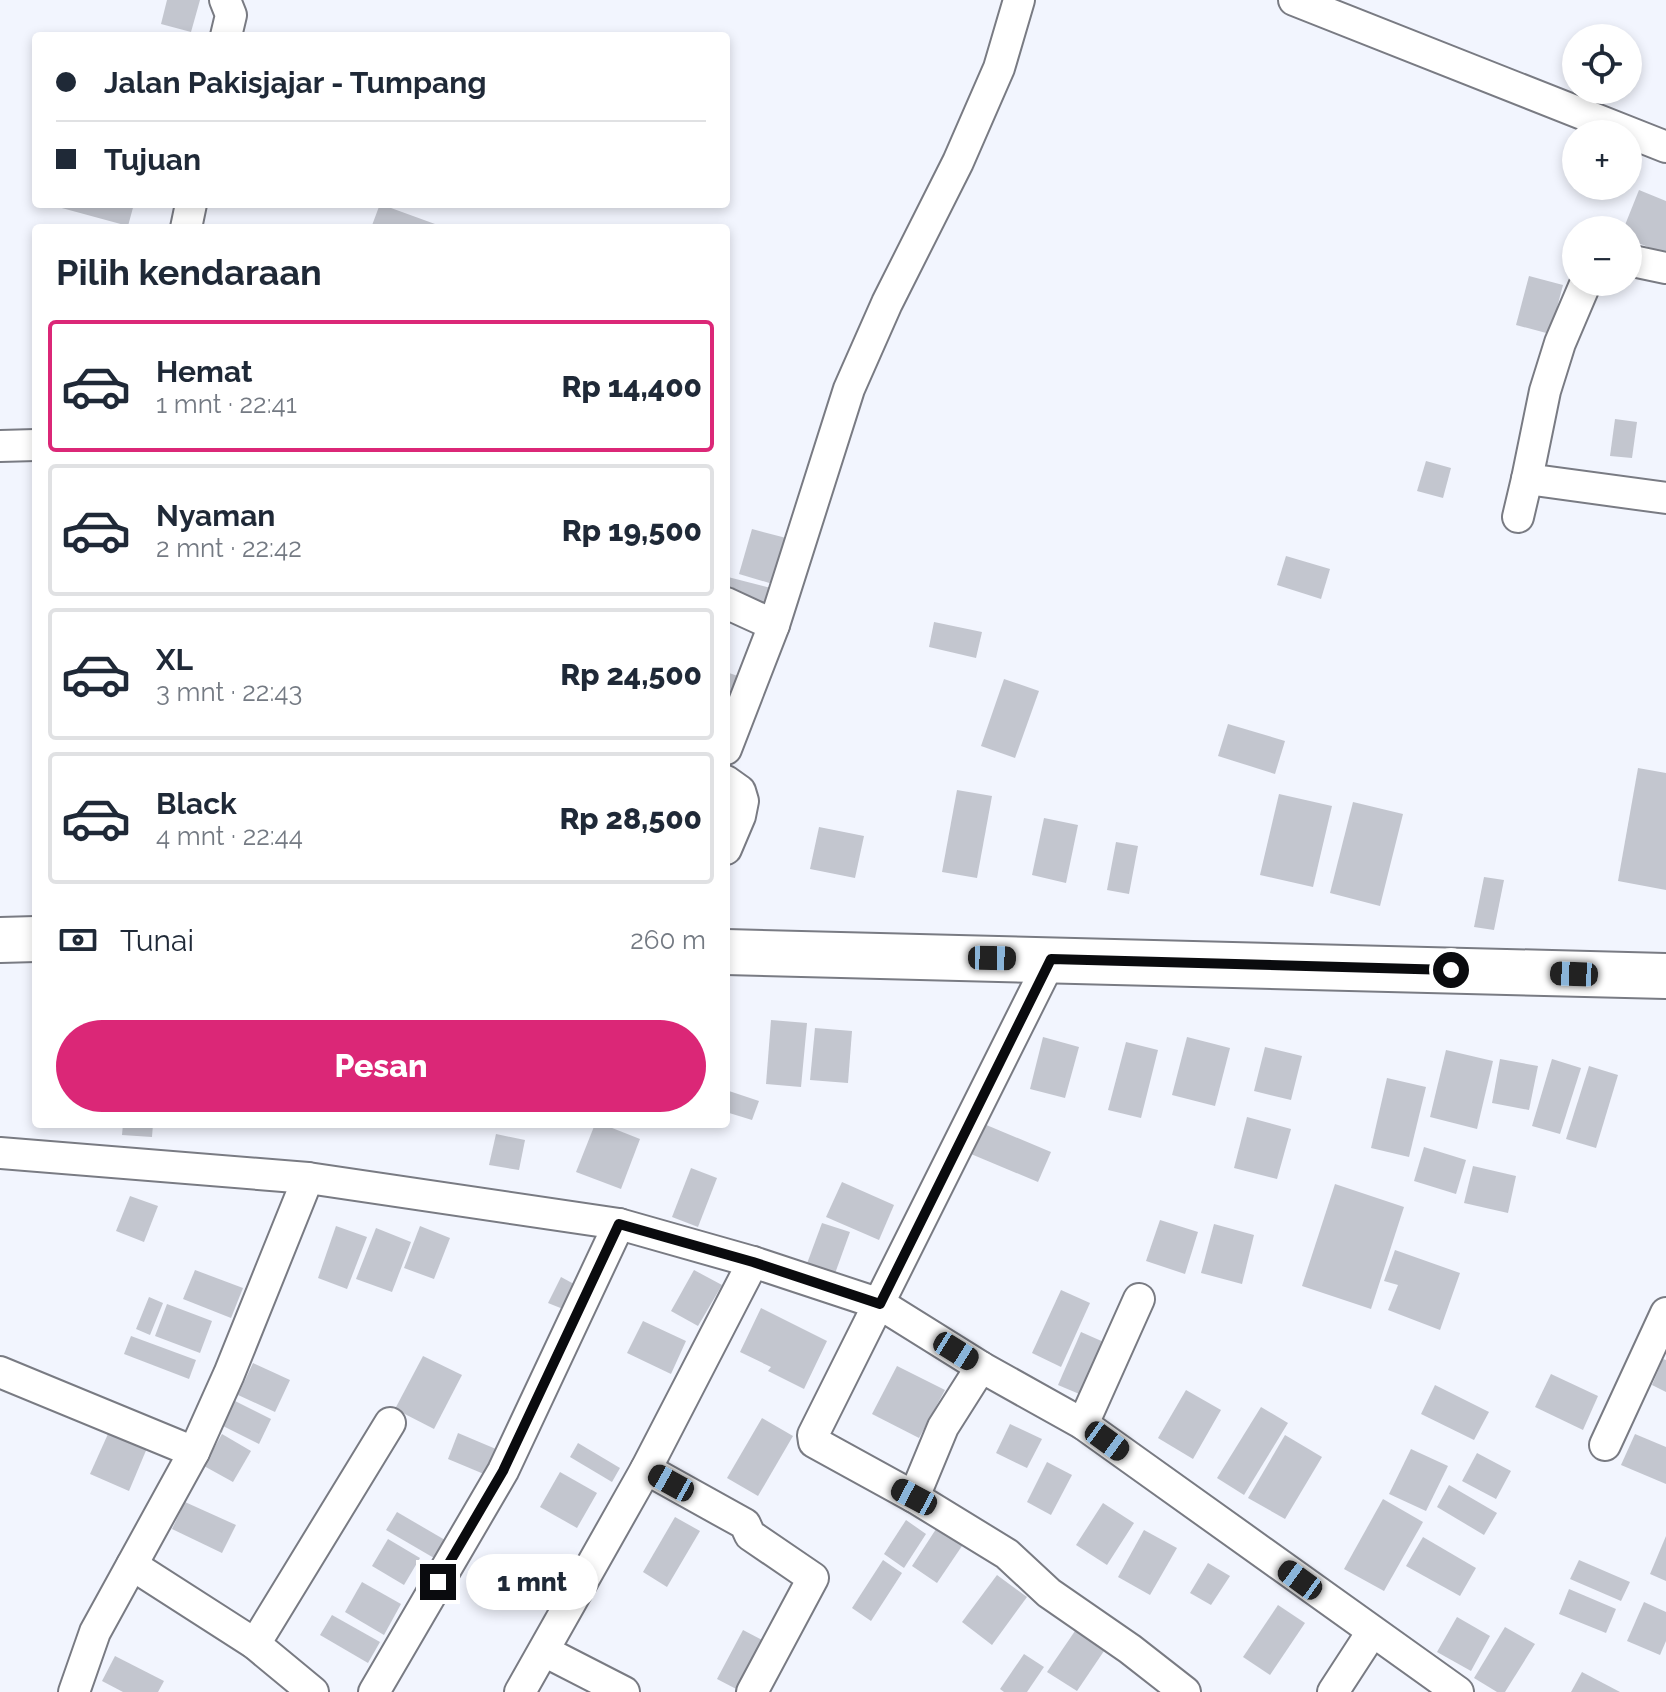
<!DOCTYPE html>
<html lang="id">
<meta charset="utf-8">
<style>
body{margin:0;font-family:Raleway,sans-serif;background:#f6f6f7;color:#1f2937;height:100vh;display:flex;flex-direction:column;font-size:30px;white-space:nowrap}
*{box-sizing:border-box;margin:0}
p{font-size:26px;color:#747a83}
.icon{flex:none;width:44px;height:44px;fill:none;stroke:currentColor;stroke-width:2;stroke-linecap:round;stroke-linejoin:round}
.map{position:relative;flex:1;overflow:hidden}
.panel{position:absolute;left:32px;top:224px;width:698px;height:904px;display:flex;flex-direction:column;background:#fff;border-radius:8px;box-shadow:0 4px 12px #0003}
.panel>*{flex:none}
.top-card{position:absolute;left:32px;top:32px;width:698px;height:176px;border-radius:8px;box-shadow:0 4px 12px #0003;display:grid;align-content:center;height:176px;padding:0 24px;background:#fff}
.fabs{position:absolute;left:1562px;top:24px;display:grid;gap:16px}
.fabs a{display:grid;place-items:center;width:80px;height:80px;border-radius:50%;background:#fff;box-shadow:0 4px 12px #0003;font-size:40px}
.end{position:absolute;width:36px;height:36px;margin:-18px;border:10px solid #0a0b0e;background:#fff;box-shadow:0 0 0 4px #fff}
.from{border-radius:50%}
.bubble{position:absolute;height:56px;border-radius:28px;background:#fff;box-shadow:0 4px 12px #0003;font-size:26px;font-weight:800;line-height:56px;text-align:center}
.car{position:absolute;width:24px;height:48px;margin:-24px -12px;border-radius:10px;box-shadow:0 0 6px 2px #0007;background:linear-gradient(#222 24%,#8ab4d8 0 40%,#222 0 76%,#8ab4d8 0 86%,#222 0)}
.top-card b{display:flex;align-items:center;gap:28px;height:76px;font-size:30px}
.top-card b+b{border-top:2px solid #e0e1e3}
.top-card i{width:20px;height:20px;background:#1f2937}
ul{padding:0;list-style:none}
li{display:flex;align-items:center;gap:24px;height:132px;margin:0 16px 12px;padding:0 8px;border:4px solid #e0e1e3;border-radius:8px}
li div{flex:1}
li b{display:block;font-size:30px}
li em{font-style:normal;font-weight:800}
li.on{border-color:#db2777}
li>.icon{width:72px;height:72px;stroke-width:1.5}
h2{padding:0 24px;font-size:36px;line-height:96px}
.pay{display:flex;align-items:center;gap:20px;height:88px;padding:0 24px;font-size:30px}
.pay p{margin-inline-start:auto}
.action{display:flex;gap:16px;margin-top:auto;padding:16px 24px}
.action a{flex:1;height:92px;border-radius:48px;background:#db2777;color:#fff;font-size:32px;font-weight:800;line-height:92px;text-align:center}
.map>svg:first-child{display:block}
</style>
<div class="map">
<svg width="1666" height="1692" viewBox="0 0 1666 1692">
<rect width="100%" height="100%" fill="#f2f5fe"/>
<g fill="#c3c6cf">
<polygon points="167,0 200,0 191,32 161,24"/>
<polygon points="1639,190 1666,201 1666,254 1628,239 1628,230 1623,230"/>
<polygon points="47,204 134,204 128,226"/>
<polygon points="380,204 435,224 434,228 371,228"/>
<polygon points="1529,276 1563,285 1550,334 1516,325"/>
<polygon points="1615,419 1637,422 1632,458 1610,456"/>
<polygon points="1426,461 1451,468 1443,498 1417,491"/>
<polygon points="752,529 790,539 776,585 739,574"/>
<polygon points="1286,556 1330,569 1321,599 1277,585"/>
<polygon points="728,577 775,589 768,615 726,594"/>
<polygon points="934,622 982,632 976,658 929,647"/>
<polygon points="726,672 741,677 726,722"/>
<polygon points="1004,679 1039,691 1015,758 981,746"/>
<polygon points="1228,724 1285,741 1275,774 1218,756"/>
<polygon points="1638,768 1666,773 1666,890 1618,881"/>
<polygon points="957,790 992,796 977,878 942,872"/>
<polygon points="1279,794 1332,806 1313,887 1260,875"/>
<polygon points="1353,802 1403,814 1380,906 1330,893"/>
<polygon points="1044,818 1078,825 1066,883 1032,875"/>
<polygon points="819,827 864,836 855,878 810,869"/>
<polygon points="1116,842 1138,846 1129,894 1107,890"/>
<polygon points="1484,877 1504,880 1494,930 1474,927"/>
<polygon points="771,1020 807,1023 801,1087 766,1084"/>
<polygon points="815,1028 852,1031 848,1083 810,1080"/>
<polygon points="1043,1037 1079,1047 1065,1098 1030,1089"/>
<polygon points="1187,1037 1230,1048 1215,1106 1172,1095"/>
<polygon points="1126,1042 1158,1050 1141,1118 1108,1110"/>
<polygon points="1265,1047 1302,1056 1291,1100 1254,1091"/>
<polygon points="1446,1050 1493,1061 1477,1129 1430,1117"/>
<polygon points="1500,1059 1538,1066 1529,1110 1492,1103"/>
<polygon points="1552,1059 1581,1068 1560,1134 1532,1126"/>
<polygon points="1589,1066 1618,1075 1596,1148 1566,1139"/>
<polygon points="1387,1078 1426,1087 1409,1157 1371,1148"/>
<polygon points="726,1090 759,1101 752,1120 726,1112"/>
<polygon points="1247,1117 1291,1129 1277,1179 1234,1168"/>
<polygon points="123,1124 153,1124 152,1137 122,1135"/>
<polygon points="595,1124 602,1124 640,1139 621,1189 576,1172"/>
<polygon points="984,1124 1051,1152 1038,1182 971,1154"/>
<polygon points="496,1134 525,1140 519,1170 489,1165"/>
<polygon points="1424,1147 1466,1160 1456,1194 1414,1181"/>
<polygon points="1473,1166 1516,1176 1508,1213 1464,1203"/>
<polygon points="691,1168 717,1178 698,1227 672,1217"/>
<polygon points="842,1182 894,1205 879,1240 826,1217"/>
<polygon points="1335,1184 1404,1207 1371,1309 1302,1286"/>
<polygon points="130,1196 158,1206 144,1242 116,1231"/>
<polygon points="1160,1220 1198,1232 1185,1274 1146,1261"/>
<polygon points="822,1223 850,1232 833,1279 805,1269"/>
<polygon points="1214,1224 1254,1235 1242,1284 1201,1273"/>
<polygon points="336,1226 367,1237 347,1289 318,1278"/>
<polygon points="420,1226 450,1238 434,1279 404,1268"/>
<polygon points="376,1228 411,1242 392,1292 356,1279"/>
<polygon points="1395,1250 1460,1273 1440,1330 1388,1310 1398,1285 1384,1281"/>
<polygon points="195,1270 243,1288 231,1318 183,1299"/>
<polygon points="694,1270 722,1285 698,1326 671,1311"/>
<polygon points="561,1277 585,1290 573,1313 548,1303"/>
<polygon points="1061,1290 1090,1303 1061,1367 1032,1353"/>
<polygon points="149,1297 163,1303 150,1335 136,1329"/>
<polygon points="167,1304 212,1321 200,1353 155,1336"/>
<polygon points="761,1308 827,1341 804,1389 768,1371 771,1367 740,1352"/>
<polygon points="643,1321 686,1341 671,1374 627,1353"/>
<polygon points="1081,1332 1106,1343 1084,1396 1058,1385"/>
<polygon points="131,1336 196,1360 189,1379 124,1354"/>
<polygon points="423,1356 462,1375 434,1429 395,1409"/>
<polygon points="1663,1359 1666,1360 1666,1392 1652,1385"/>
<polygon points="253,1363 290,1380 275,1412 238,1395"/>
<polygon points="897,1366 945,1390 919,1438 872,1414"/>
<polygon points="1551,1374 1598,1396 1583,1430 1535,1407"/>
<polygon points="1435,1385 1489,1412 1474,1440 1421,1414"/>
<polygon points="1186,1390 1221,1410 1193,1459 1158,1438"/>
<polygon points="235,1401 271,1419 259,1444 223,1426"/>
<polygon points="1261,1407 1288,1423 1244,1495 1217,1478"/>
<polygon points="762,1418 793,1436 758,1496 727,1478"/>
<polygon points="1010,1424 1042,1439 1027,1468 996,1453"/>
<polygon points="112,1425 150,1441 129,1491 90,1474"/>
<polygon points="458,1433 503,1452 491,1477 448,1459"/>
<polygon points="222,1434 251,1451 233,1482 204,1466"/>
<polygon points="1635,1434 1666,1447 1666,1484 1621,1465"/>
<polygon points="1285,1435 1322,1457 1285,1519 1248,1498"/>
<polygon points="578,1443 620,1468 612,1482 570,1457"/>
<polygon points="1411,1449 1448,1466 1426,1511 1389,1494"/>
<polygon points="1477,1453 1511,1471 1496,1499 1462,1481"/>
<polygon points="1047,1462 1072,1475 1051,1515 1027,1502"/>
<polygon points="560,1472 597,1493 577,1528 540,1507"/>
<polygon points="1449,1485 1497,1513 1484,1535 1437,1507"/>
<polygon points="1383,1499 1423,1522 1384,1591 1344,1569"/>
<polygon points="185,1502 236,1525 222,1553 172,1529"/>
<polygon points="1103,1503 1134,1523 1107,1565 1076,1545"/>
<polygon points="397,1512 445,1540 434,1558 386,1530"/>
<polygon points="675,1517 700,1531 667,1587 643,1572"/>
<polygon points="906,1520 926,1534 904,1568 884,1554"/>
<polygon points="938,1526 964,1543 937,1583 912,1566"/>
<polygon points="1144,1530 1177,1548 1150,1595 1118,1577"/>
<polygon points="1666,1536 1666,1581 1650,1574"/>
<polygon points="1423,1537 1476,1568 1460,1596 1406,1566"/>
<polygon points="388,1539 420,1558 404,1585 372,1566"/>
<polygon points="883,1560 902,1573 871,1621 852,1608"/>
<polygon points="1579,1560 1630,1582 1621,1601 1570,1579"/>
<polygon points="1208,1563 1230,1576 1211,1605 1190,1593"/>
<polygon points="997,1575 1027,1597 992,1645 962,1622"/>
<polygon points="362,1582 401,1604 384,1635 345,1612"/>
<polygon points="1569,1589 1616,1609 1606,1633 1559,1614"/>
<polygon points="1644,1602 1666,1612 1666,1641 1660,1655 1627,1641"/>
<polygon points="1278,1605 1305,1623 1270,1675 1243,1657"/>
<polygon points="332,1615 380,1642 368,1663 320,1635"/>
<polygon points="1457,1617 1490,1636 1471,1671 1437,1652"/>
<polygon points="1505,1627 1535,1644 1505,1692 1497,1692 1474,1678"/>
<polygon points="743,1630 770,1644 742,1692 717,1679"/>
<polygon points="1075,1631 1104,1651 1077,1691 1047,1672"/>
<polygon points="1024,1654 1044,1667 1027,1692 1004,1692 1000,1689"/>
<polygon points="115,1656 164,1681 158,1692 123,1692 102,1681"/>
<polygon points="1582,1672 1620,1692 1571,1692"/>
</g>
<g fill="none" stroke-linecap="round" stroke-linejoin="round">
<g stroke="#797b83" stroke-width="34">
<g id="street">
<polyline points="225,0 231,15 226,36"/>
<polyline points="1294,0 1666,147"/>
<polyline points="186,228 191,204"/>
<polyline points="1628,260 1666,268"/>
<polyline points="1586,282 1560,343 1545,391 1527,479 1666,498"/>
<polyline points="0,446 36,445"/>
<polyline points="1518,517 1527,479"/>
<polyline points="726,603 774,625"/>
<polyline points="726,749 774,625 849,389 887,303 958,162 999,68 1019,0"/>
<polyline points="726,781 740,791 743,801 740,816 726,849"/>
<polyline points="0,1153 308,1178 619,1224 753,1262 880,1304 981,1367 1083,1424 1458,1692"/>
<polyline points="981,1367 943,1427 914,1497 1007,1554 1049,1593 1130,1649 1185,1692"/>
<polyline points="0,1372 194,1452"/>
<polyline points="1083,1424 1139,1299"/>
<polyline points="1605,1445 1666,1313"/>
<polyline points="646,1469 745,1524 750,1535 813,1578 752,1692"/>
<polyline points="914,1497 814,1442 813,1435 1051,959"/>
<polyline points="132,1565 255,1644 313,1692"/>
<polyline points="255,1644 390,1423"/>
<polyline points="544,1651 624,1692"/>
<polyline points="74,1692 95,1632 194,1452 229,1374 308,1178"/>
<polyline points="374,1692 503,1471 619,1224"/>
<polyline points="520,1692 646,1469 753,1262"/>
<polyline points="1333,1692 1372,1632"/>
</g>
</g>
<g stroke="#797b83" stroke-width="48">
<g id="primary">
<polyline points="0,940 36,939"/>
<polyline points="726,952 1666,976"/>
</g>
</g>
<use href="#street" stroke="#fff" stroke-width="30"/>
<use href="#primary" stroke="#fff" stroke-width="44"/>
</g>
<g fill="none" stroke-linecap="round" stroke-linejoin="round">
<polyline stroke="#0a0b0e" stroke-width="10" points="438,1582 503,1471 619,1224 753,1262 880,1304 1051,959 1451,970"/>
</g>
</svg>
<div class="fabs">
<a><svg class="icon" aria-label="locate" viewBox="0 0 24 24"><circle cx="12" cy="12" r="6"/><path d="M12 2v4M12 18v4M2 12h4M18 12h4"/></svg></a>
<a>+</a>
<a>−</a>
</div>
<i class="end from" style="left:1451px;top:970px"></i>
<i class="end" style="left:438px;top:1582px"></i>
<div class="bubble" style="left:466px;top:1554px;width:132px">1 mnt</div>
<i class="car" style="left:992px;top:958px;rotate:91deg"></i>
<i class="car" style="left:1574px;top:974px;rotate:272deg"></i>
<i class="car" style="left:956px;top:1351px;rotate:122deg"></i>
<i class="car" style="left:1107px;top:1441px;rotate:126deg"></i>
<i class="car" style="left:671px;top:1483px;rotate:299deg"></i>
<i class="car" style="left:914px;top:1497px;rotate:298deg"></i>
<i class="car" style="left:1300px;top:1580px;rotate:306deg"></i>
<div class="top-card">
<b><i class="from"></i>Jalan Pakisjajar - Tumpang</b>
<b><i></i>Tujuan</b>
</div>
<section class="panel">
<h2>Pilih kendaraan</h2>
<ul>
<li class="on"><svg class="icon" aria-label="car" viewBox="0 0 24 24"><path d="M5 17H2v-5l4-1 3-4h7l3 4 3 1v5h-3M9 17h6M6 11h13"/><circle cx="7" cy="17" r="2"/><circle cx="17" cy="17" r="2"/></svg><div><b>Hemat</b><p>1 mnt · 22:41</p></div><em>Rp 14,400</em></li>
<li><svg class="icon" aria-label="car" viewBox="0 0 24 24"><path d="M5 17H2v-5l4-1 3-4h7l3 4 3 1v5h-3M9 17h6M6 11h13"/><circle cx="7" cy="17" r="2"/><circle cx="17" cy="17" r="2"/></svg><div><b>Nyaman</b><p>2 mnt · 22:42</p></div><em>Rp 19,500</em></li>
<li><svg class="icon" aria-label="car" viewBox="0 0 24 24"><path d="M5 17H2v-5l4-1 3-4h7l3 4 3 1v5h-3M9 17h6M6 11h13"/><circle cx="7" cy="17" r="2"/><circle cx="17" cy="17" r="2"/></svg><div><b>XL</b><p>3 mnt · 22:43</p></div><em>Rp 24,500</em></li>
<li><svg class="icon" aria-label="car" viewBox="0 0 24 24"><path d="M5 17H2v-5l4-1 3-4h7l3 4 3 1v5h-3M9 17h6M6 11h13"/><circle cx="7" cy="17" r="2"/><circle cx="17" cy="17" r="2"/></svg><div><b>Black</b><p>4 mnt · 22:44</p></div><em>Rp 28,500</em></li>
</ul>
<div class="pay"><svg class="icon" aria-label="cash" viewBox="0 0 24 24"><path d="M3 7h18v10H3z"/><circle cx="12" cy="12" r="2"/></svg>Tunai<p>260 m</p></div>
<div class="action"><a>Pesan</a></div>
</section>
</div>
